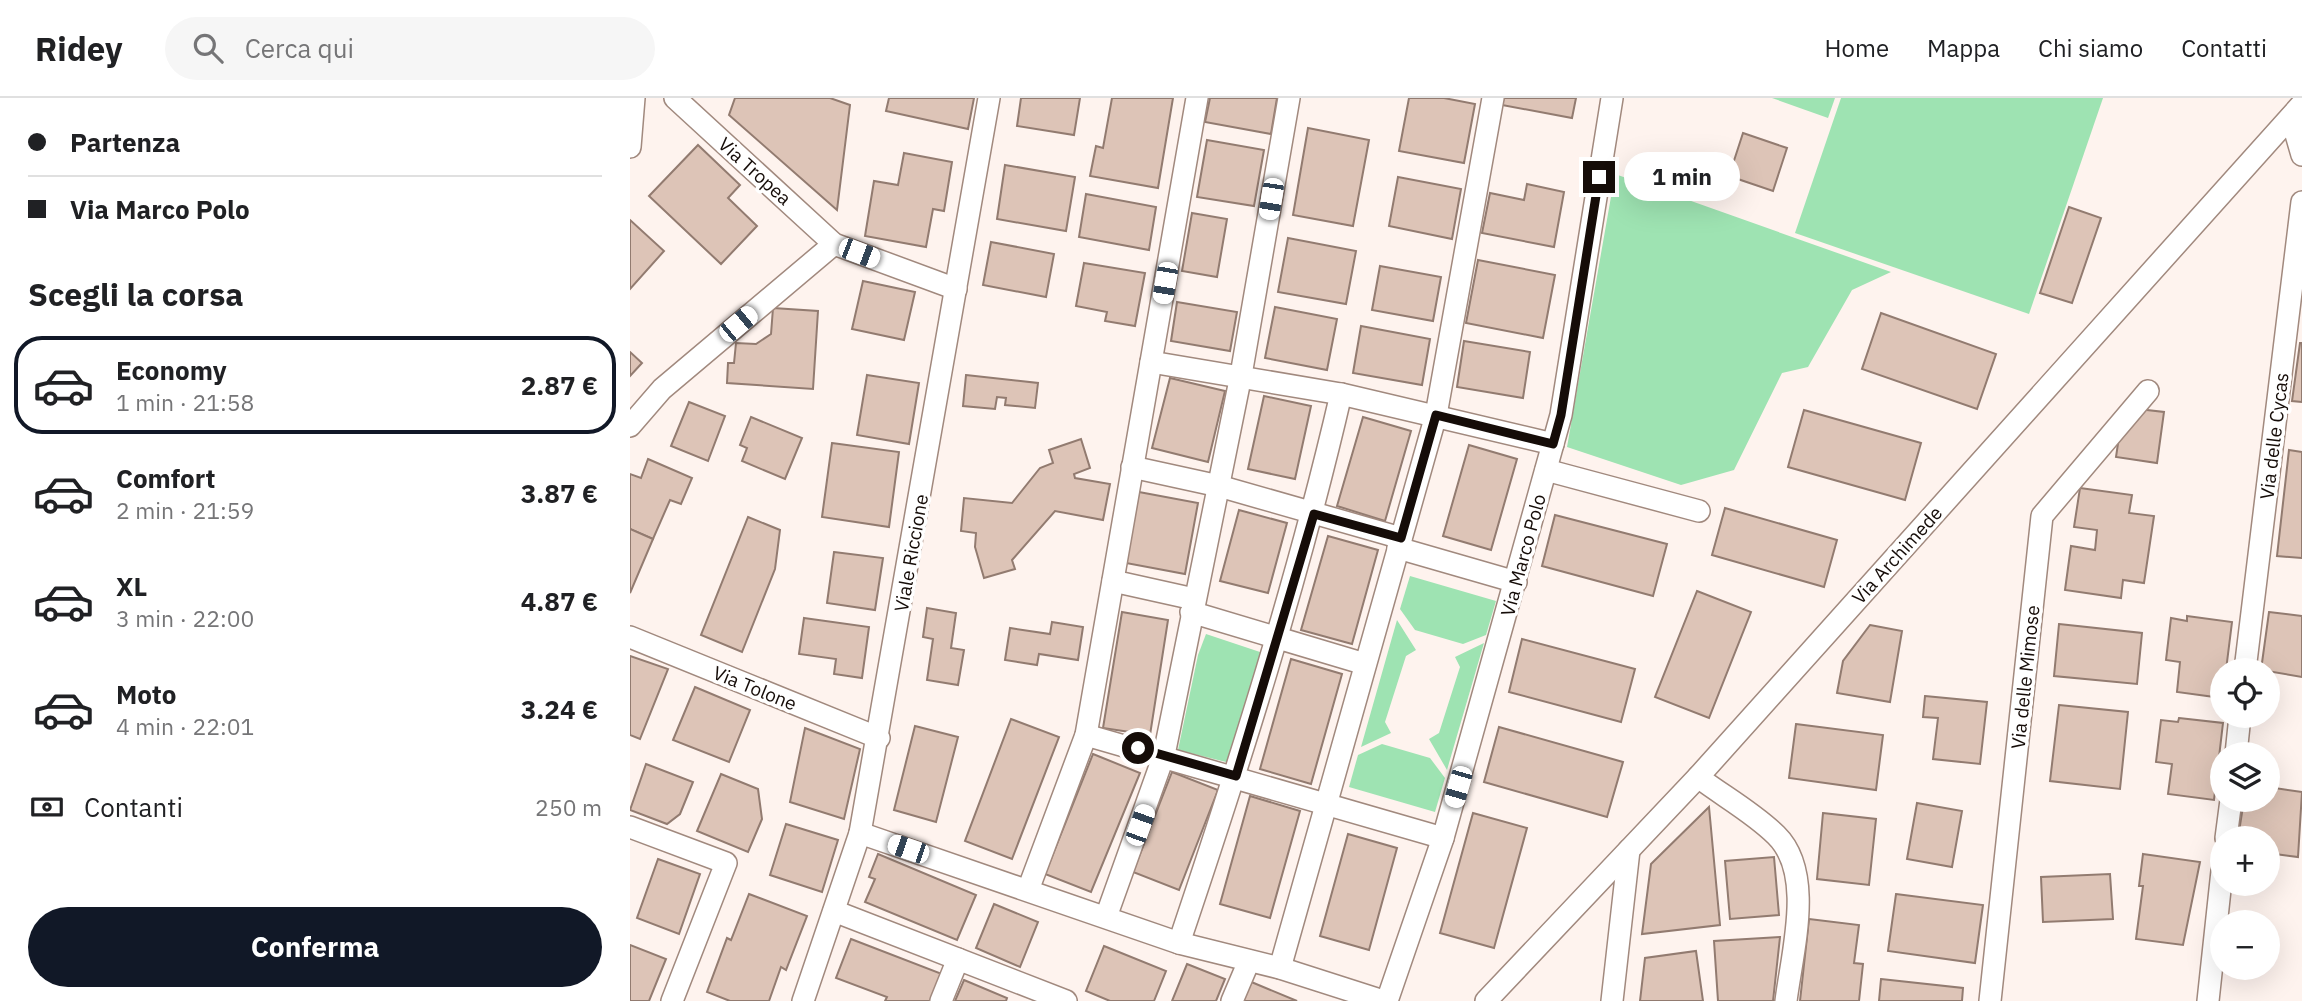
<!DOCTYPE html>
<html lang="it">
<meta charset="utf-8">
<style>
body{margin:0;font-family:"IBM Plex Sans",sans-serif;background:#f6f6f6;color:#202124;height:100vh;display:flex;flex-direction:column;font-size:26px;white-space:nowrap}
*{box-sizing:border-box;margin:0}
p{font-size:23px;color:#757577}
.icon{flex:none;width:38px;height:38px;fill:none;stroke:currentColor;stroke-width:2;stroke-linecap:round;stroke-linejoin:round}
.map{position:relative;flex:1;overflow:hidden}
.panel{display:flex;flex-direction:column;background:#fff;width:630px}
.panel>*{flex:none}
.top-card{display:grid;align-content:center;height:154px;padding:0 28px;background:#fff}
.buttons{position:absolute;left:1580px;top:560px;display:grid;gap:14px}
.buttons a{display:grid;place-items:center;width:70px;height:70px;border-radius:50%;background:#fff;box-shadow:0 7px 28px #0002;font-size:35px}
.end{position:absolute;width:32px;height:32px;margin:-16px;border:9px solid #150c08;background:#fff;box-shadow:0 0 0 4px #fff}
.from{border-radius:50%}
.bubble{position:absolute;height:49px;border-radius:24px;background:#fff;box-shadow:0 7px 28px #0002;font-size:23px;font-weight:800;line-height:49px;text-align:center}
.car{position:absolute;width:21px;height:42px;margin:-21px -10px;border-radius:9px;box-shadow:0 0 5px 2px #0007;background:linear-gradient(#fff 24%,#345 0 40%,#fff 0 76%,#345 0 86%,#fff 0)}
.top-card b{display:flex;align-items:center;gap:24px;height:66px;font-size:26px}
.top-card b+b{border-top:2px solid #e0e0e0}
.top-card i{width:18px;height:18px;background:#202124}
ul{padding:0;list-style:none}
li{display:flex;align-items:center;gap:21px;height:98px;margin:0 14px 10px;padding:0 14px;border:4px solid transparent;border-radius:28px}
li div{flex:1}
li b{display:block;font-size:26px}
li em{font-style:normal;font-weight:800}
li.current{border-color:#111827}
li>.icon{width:63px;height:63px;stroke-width:1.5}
h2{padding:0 28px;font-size:32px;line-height:84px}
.pay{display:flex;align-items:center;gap:18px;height:77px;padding:0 28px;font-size:26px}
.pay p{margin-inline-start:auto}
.primary-button{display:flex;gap:14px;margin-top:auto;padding:14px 28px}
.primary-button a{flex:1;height:80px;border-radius:42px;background:#111827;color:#fff;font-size:28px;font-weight:800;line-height:80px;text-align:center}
header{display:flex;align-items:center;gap:42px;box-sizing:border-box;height:98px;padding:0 35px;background:#fff;border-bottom:2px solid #e0e0e0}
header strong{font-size:33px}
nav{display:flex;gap:38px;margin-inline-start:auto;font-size:24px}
.search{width:490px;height:63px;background:#f6f6f6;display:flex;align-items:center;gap:18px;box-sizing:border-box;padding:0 24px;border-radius:38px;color:#757577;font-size:26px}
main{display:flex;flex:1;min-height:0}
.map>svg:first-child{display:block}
</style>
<header>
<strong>Ridey</strong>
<div class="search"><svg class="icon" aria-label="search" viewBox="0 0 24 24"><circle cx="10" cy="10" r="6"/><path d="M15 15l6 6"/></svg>Cerca qui</div>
<nav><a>Home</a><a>Mappa</a><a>Chi siamo</a><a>Contatti</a></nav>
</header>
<main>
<section class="panel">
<div class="top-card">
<b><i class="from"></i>Partenza</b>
<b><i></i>Via Marco Polo</b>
</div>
<h2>Scegli la corsa</h2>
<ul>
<li class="current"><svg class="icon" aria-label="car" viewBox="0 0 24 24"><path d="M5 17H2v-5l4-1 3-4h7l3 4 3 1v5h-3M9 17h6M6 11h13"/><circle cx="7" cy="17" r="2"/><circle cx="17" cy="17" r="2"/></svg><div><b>Economy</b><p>1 min · 21:58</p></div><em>2.87 €</em></li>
<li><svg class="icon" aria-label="car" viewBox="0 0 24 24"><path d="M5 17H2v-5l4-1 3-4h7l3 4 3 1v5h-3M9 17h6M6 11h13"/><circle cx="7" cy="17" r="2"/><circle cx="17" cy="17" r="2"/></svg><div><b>Comfort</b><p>2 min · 21:59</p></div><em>3.87 €</em></li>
<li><svg class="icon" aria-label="car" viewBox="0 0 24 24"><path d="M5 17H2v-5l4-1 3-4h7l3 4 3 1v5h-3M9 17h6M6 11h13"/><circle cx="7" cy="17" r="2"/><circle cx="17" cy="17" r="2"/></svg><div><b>XL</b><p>3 min · 22:00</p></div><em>4.87 €</em></li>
<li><svg class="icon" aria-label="car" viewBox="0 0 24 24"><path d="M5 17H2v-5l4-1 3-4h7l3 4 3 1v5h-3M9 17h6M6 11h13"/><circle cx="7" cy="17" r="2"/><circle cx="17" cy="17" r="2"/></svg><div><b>Moto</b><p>4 min · 22:01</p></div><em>3.24 €</em></li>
</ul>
<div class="pay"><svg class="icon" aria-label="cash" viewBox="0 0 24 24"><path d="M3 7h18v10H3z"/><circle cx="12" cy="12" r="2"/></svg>Contanti<p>250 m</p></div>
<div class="primary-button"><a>Conferma</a></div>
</section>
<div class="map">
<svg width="1672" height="903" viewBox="0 0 1672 903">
<rect width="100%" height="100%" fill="#fef3ee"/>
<g fill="#9ee3b2">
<polygon points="1142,0 1205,0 1198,20"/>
<polygon points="1211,0 1473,0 1399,216 1165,135"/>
<polygon points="985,76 1261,174 1222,192 1178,269 1152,275 1104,372 1051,387 937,349"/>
<polygon points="780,478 866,503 856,537 833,546 785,532 770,511"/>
<polygon points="767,522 786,552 776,558 755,624 761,635 731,649"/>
<polygon points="576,536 633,555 604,666 548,652 568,557"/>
<polygon points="854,545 817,672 799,641 809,635 830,569 825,559"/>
<polygon points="752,646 800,660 815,680 805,714 719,689 728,657"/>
</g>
<g fill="#ddc4b7" stroke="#927b70" stroke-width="2">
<polygon points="105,0 200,0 220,7 207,112 99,17"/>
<polygon points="259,0 344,0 338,31 256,13"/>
<polygon points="391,0 450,0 444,37 387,28"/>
<polygon points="482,0 543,0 528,90 460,78 466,48 473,50"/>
<polygon points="580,0 647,0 641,36 575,24"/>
<polygon points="779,0 814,0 845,6 834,65 769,53"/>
<polygon points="874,0 946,0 942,20 872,7"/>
<polygon points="678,30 739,42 723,128 663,117"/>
<polygon points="1113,35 1157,50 1143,93 1099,78"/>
<polygon points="577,42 634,52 624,108 567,99"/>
<polygon points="68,47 110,87 98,100 127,128 91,166 19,98"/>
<polygon points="274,55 322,64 314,113 303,111 296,149 235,138 244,83 268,87"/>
<polygon points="375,67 445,79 436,133 367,121"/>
<polygon points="768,79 831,91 822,141 759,128"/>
<polygon points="897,86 934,94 924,149 852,135 860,95 894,102"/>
<polygon points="456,96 526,109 519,152 449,139"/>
<polygon points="1439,109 1471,120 1442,205 1410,195"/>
<polygon points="562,115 597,121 587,179 552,173"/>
<polygon points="0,122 34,153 0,191"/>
<polygon points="658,140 726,153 716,206 648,194"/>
<polygon points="361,144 424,156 416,199 353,187"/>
<polygon points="848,162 925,177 913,240 836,225"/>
<polygon points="454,165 515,175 505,228 475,223 477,214 446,208"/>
<polygon points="750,168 811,179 803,223 742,212"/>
<polygon points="233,183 285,194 274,242 222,231"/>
<polygon points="547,204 607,214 600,253 541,243"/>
<polygon points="645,209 707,221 697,272 635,260"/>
<polygon points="143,210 188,213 183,291 97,285 98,265 104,265 106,245 126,246 141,236"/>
<polygon points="1251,215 1366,256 1347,311 1232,271"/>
<polygon points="731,228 800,241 792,287 723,275"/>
<polygon points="834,243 900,254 893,300 827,289"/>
<polygon points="1670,245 1672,245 1672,304 1662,303"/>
<polygon points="0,254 12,265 0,278"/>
<polygon points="237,277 289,285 279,346 227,337"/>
<polygon points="336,277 408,285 405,310 375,307 376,300 367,299 365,311 333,308"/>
<polygon points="540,280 595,293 578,364 522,350"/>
<polygon points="634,298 681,308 665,381 618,371"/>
<polygon points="59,304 95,318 78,363 41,348"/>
<polygon points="1508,311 1534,314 1527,365 1486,359 1490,332"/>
<polygon points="1174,312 1291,345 1275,402 1158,369"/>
<polygon points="121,319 172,340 155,381 112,363 117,350 110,347"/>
<polygon points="733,319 781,333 755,423 707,408"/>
<polygon points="451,341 460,370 444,376 445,380 480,386 473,422 425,413 382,462 385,471 354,480 345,449 346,435 331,433 334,400 382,405 410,370 423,365 419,352"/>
<polygon points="202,345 269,354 259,429 192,419"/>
<polygon points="839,347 887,361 861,452 813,438"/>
<polygon points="1659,352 1672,354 1672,460 1647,458"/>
<polygon points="18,361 62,380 51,406 40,402 23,441 0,431 0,376 11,380"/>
<polygon points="1450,390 1502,397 1499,415 1524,418 1514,485 1493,482 1491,500 1435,492 1441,448 1465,452 1467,432 1444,429"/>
<polygon points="509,394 568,405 555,476 496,465"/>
<polygon points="1095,410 1207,442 1194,489 1082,457"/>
<polygon points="609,412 657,425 638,495 590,483"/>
<polygon points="925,417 1037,446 1023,498 912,468"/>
<polygon points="118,419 150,432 145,471 112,554 71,537"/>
<polygon points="0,431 23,441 0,495"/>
<polygon points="698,438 748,452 722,546 671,532"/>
<polygon points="204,454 253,460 245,512 197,505"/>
<polygon points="1067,493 1121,514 1079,620 1025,599"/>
<polygon points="297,510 326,515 321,550 334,552 328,587 297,582 303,541 293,539"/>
<polygon points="492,514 538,522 520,637 473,630"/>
<polygon points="1639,514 1672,518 1672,579 1631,572"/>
<polygon points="1557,518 1602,524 1596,572 1592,572 1592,600 1547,594 1550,564 1536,562 1541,520 1557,523"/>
<polygon points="174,520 239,529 232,580 204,576 206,561 169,556"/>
<polygon points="422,524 453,529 448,562 409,556 407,567 375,562 380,530 420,536"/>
<polygon points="1429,526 1512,535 1507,586 1424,578"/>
<polygon points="1240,527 1272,533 1260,604 1207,595 1213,563"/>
<polygon points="892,541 1005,571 991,624 879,594"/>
<polygon points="0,558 38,571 10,641 0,637"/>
<polygon points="661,561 712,576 681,686 630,671"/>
<polygon points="65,589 120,612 99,664 43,642"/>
<polygon points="1295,598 1357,604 1350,666 1303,661 1308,620 1293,619"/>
<polygon points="1429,607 1498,614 1490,691 1420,683"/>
<polygon points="1549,620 1593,625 1584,702 1538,696 1542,666 1526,664 1531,622 1548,624"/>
<polygon points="381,621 429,639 382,761 335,743"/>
<polygon points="1166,626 1253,637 1246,692 1159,680"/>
<polygon points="285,628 328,639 306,724 264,712"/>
<polygon points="869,629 993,664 977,719 854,684"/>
<polygon points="175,630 230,651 214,721 160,704"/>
<polygon points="463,656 510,675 461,794 415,776"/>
<polygon points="16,666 63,684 50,716 37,726 0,712"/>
<polygon points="542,674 588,692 549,792 503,774"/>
<polygon points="91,676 128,691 132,721 118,754 67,733"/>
<polygon points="1638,689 1672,694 1668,759 1638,755 1638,740 1608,740 1614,702 1638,702"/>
<polygon points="620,698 670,713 640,820 590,806"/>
<polygon points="1287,705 1332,713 1322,769 1277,761"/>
<polygon points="1079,709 1090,827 1012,836 1021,766"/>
<polygon points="843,715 897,730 864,850 810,835"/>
<polygon points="1193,715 1246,721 1239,787 1187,781"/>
<polygon points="156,726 208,742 192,794 140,777"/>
<polygon points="718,736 767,750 739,852 690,838"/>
<polygon points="248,756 346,797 327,842 235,804 245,781 239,779"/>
<polygon points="1513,756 1570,764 1553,847 1506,841 1513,788 1509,788"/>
<polygon points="1144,759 1149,817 1100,821 1095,763"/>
<polygon points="28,761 70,776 49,836 7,820"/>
<polygon points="1480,776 1483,821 1413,824 1411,779"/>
<polygon points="119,796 177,818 156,872 151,869 139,903 100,903 77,894 97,840 101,842"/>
<polygon points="1266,796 1353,807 1345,865 1258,853"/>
<polygon points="364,806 408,824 390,869 346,850"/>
<polygon points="1179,821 1229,827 1224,865 1233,866 1229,903 1170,903"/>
<polygon points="1150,839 1143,903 1088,903 1084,843"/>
<polygon points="221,841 312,876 302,903 255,903 257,899 206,880"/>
<polygon points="0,847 36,861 19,903 0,903"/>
<polygon points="474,848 536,873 524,903 480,903 456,893"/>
<polygon points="1066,853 1073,903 1010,903 1015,860"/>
<polygon points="557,866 595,881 586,903 542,903"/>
<polygon points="1251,881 1333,890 1332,903 1249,903"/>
<polygon points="334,882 377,900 376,903 325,903"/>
<polygon points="619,883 667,903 611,903"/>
</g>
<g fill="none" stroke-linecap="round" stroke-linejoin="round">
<g stroke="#a1897e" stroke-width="24">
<g id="minor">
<polyline points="45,0 204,146 326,191"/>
<polyline points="1661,19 1672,57"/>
<polyline points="0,49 4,0"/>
<polyline points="521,264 711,296 923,346"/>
<polyline points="0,328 32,291 204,146"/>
<polyline points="502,369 589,388 771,440"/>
<polyline points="916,372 1069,413"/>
<polyline points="768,450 886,484"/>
<polyline points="483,483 564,501"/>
<polyline points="561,514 735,566"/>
<polyline points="0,539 249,640"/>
<polyline points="1615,572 1672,104"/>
<polyline points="456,637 813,740"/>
<polyline points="1606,656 1610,618"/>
<path d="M1068,679c25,19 56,36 78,58 39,38 16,117 10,166"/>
<polyline points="0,729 96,765 42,903"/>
<polyline points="230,735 549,845 650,870 753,903"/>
<polyline points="1596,740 1601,702"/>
<polyline points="398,792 456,637 567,0"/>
<polyline points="204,813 436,903"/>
<polyline points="476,819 534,657 611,277 659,0"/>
<path d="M549,845c61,-181 119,-363 162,-549"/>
<polyline points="650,870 806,317 863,0"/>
<polyline points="173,903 230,735 359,0"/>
<polyline points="311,903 328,861"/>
<polyline points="602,903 619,863"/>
<polyline points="757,903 813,740 931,317 982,0"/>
<polyline points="856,903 1068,679 1672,6"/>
<polyline points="982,903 999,752"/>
<polyline points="1360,903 1412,418 1518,293"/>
<polyline points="1578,903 1592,773"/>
</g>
</g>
<use href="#minor" stroke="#fff" stroke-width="21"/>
</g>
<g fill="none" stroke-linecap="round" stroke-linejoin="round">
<polyline stroke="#150c08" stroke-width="9" points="508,650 606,678 684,416 771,440 806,317 923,346 931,317 969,79"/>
</g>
<g text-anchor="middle" stroke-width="7" stroke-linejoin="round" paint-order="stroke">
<g font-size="19" fill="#150c08" stroke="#fff">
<text transform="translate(125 73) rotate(42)" y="7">Via Tropea</text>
<text transform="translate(1644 338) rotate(-83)" y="7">Via delle Cycas</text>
<text transform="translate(281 455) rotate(-80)" y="7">Viale Riccione</text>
<text transform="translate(893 457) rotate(-75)" y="7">Via Marco Polo</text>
<text transform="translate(1267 457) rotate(-48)" y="7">Via Archimede</text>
<text transform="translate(1395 579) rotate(-84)" y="7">Via delle Mimose</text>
<text transform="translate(125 590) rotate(22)" y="7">Via Tolone</text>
</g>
</g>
</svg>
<div class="buttons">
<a><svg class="icon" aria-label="locate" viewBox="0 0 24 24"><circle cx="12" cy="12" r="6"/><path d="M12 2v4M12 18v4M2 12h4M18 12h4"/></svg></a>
<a><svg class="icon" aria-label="layers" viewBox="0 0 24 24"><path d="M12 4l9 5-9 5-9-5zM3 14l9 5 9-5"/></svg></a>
<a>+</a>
<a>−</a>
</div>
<i class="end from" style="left:508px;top:650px"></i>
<i class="end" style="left:969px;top:79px"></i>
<div class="bubble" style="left:994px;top:54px;width:116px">1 min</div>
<i class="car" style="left:641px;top:101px;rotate:189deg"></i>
<i class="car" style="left:229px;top:155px;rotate:111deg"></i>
<i class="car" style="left:535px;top:185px;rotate:190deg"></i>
<i class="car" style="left:108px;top:226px;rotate:50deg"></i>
<i class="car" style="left:828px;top:689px;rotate:196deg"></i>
<i class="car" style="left:510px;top:727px;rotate:20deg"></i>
<i class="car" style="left:278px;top:751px;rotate:289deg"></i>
</div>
</main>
